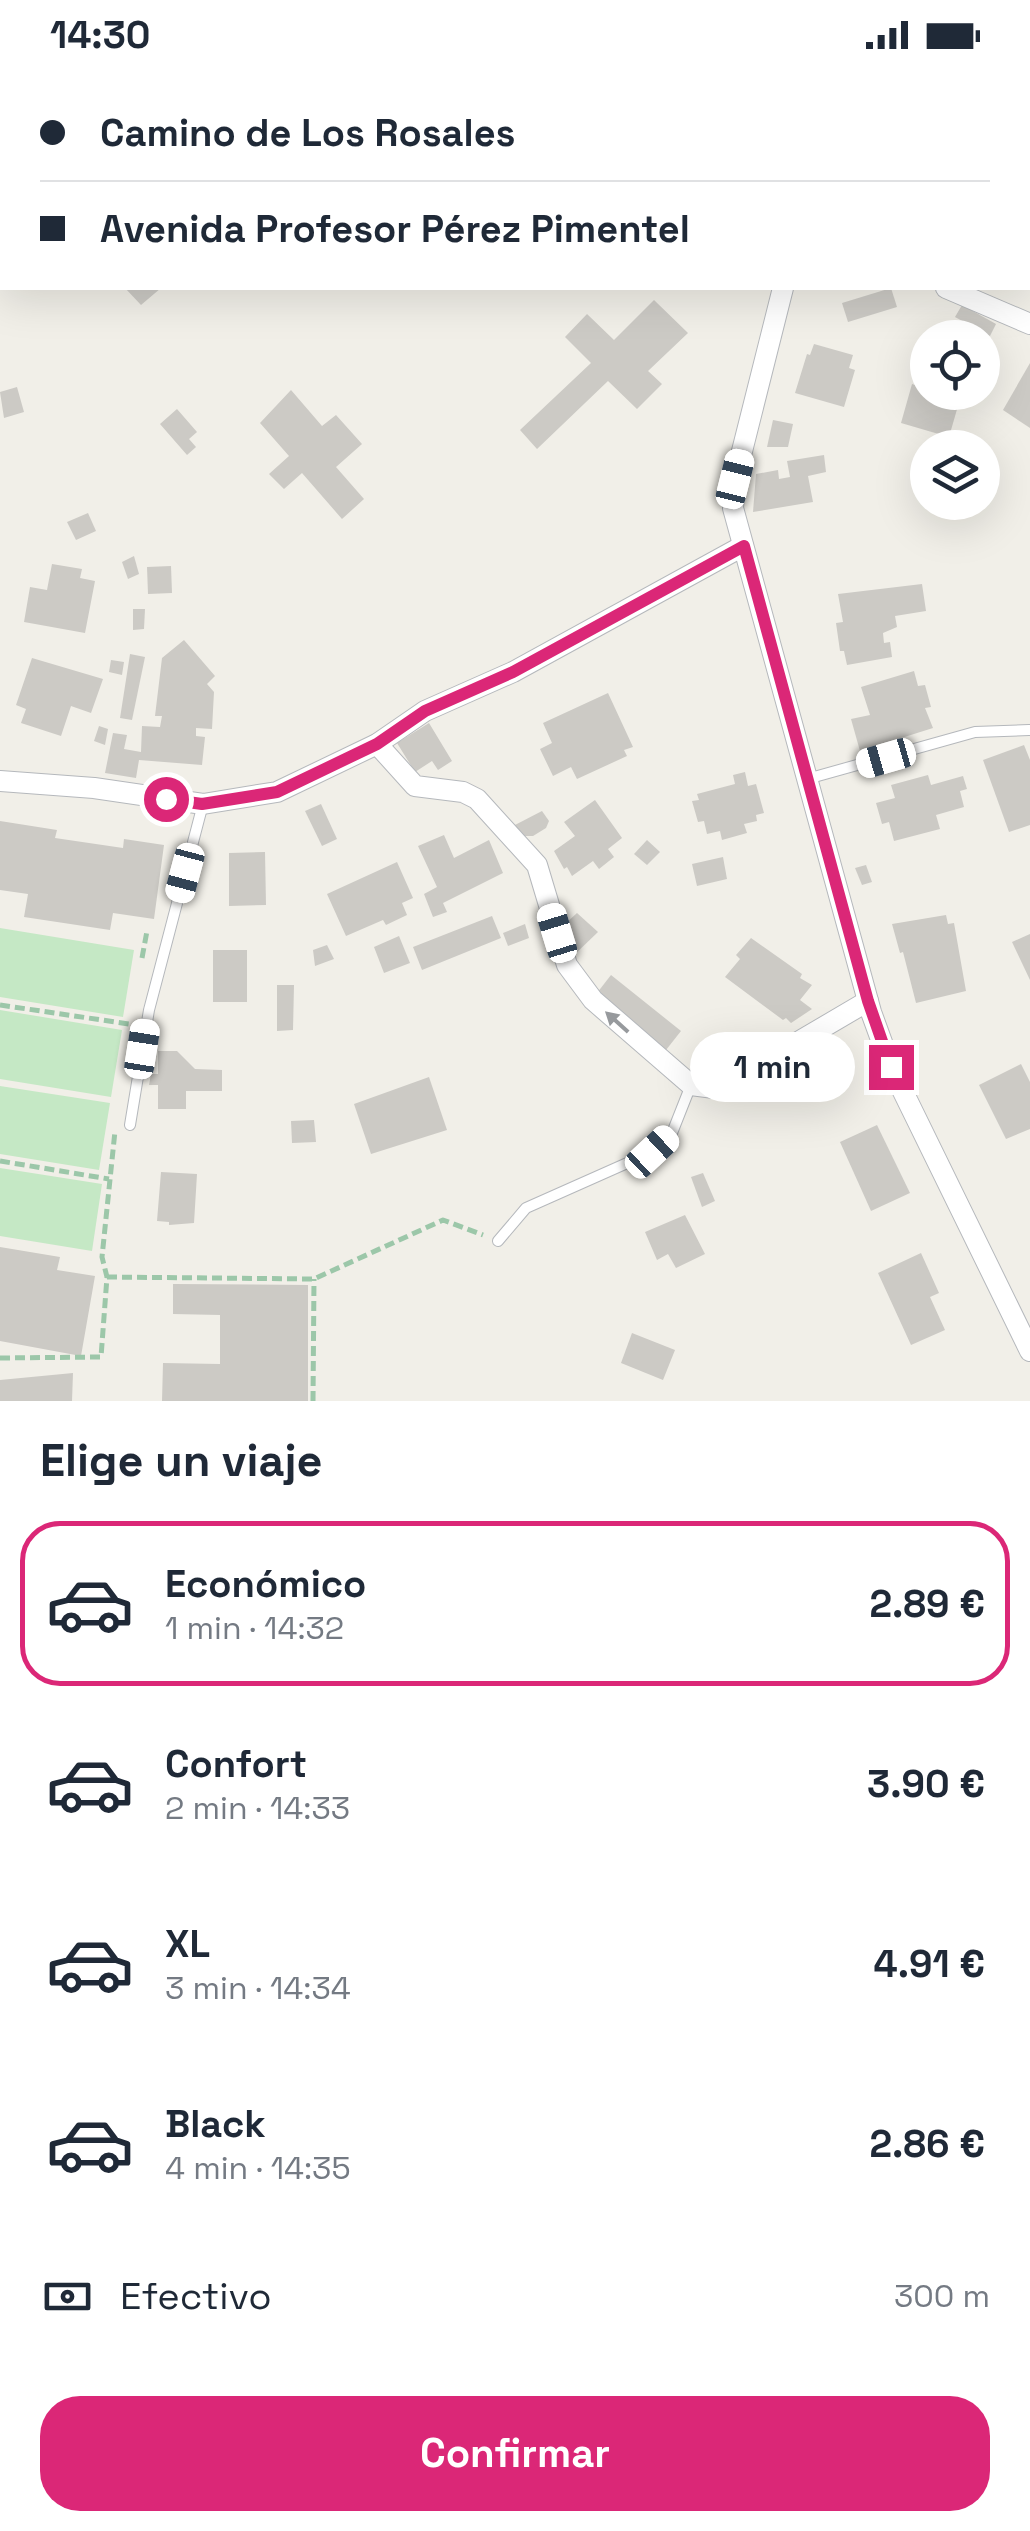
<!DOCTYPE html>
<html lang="es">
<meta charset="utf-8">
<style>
body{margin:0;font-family:"Space Grotesk",sans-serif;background:#f2f2f3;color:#1f2937;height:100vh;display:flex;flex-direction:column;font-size:38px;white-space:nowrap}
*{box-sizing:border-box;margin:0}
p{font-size:32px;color:#747a83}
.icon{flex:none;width:55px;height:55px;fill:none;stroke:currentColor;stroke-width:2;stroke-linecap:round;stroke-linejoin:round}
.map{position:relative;height:1331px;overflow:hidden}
.details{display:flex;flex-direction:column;background:#fff;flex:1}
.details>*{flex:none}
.banner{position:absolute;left:0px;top:0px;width:1030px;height:220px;box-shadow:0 10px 40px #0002;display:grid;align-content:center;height:220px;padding:0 40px;background:#fff}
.fabs{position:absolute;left:910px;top:250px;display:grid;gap:20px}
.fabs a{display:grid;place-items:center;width:90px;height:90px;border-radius:50%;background:#fff;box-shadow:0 10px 40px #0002;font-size:50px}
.end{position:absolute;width:45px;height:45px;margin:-22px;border:12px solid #db2777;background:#fff;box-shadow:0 0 0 5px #fff}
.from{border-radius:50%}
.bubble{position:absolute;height:70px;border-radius:35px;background:#fff;box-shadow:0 10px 40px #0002;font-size:32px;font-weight:600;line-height:70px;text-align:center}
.car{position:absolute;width:30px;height:60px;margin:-30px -15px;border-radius:12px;box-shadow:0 0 8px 2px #0007;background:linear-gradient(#fff 24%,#345 0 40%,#fff 0 76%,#345 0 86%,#fff 0)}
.banner b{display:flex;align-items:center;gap:35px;height:95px;font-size:38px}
.banner b+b{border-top:2px solid #e0e1e3}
.banner i{width:25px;height:25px;background:#1f2937}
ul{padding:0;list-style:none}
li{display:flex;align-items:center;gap:30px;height:165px;margin:0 20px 15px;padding:0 20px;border:5px solid transparent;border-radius:40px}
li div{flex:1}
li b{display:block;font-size:38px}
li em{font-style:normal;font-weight:600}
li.active{border-color:#db2777}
li>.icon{width:90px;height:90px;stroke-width:1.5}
h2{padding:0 40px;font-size:45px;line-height:120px}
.pay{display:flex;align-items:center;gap:25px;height:110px;padding:0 40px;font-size:38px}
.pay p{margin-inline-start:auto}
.cta{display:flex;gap:20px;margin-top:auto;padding:20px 40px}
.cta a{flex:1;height:115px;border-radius:40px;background:#db2777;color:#fff;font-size:40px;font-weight:600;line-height:115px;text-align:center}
.status{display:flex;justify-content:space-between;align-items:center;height:70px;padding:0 50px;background:#fff;direction:ltr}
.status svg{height:28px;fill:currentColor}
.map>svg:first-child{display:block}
</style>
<div class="status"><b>14:30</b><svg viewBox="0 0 49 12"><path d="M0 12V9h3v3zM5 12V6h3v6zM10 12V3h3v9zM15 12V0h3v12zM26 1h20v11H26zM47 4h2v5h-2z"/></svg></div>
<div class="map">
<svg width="1030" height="1331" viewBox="0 0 1030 1331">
<rect width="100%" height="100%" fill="#f1efe8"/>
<g fill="#c5e8c5">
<polygon points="0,858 134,880 123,947 0,927"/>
<polygon points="0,940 122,960 111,1027 0,1009"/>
<polygon points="0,1016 110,1033 99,1100 0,1084"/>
<polygon points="0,1098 102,1114 92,1181 0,1166"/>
</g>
<g fill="#cccac5">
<polygon points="125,218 161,218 141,235"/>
<polygon points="891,218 897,237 848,252 842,233"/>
<polygon points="654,230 688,263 648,301 662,314 637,339 608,311 537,379 520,360 591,293 565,267 587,244 614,270"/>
<polygon points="962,235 996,254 990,266 955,247"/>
<polygon points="814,274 853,285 849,298 855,300 844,337 795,323 807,284 810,285"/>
<polygon points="1030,293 1030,358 1003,340"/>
<polygon points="919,303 928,306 928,322 956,322 954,328 960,329 949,367 901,353 912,314 915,315"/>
<polygon points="17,317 24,342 4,348 0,322"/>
<polygon points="291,320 322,356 336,345 362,374 336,397 364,429 342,449 302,403 284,419 269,404 289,386 260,353"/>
<polygon points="177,339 197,362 189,369 196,377 187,385 160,354"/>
<polygon points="773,350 793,354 788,377 767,377"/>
<polygon points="824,385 826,402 808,406 813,432 753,442 756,404 778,400 779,409 790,407 787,391"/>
<polygon points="88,443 96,461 76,470 67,452"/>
<polygon points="134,486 139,504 128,509 122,492"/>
<polygon points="52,494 82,499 80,508 95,511 85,563 24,552 30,517 47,520"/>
<polygon points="171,496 172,523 148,524 147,497"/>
<polygon points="922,514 926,541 895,546 897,557 883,563 884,573 890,572 892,587 847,595 844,581 840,581 836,553 843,552 838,524"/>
<polygon points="133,539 145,539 144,559 133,560"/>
<polygon points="184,570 215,606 207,614 214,622 212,659 196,658 196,666 205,667 202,695 139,690 136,708 105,703 113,663 127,665 124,679 141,682 142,656 160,657 162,646 155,646 162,588"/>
<polygon points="130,584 145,587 132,650 120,648"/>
<polygon points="32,588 103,609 91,643 71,636 61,666 21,653 26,639 16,635"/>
<polygon points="111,590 124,592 122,605 109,602"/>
<polygon points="914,601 918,616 925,615 931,637 925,638 933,658 860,681 851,649 870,645 861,617"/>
<polygon points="608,623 633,677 624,680 627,686 577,709 571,697 553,706 540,679 552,673 543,653"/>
<polygon points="429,653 452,691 438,700 432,691 415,702 397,673"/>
<polygon points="99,656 108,659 105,675 94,671"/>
<polygon points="1024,675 1030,690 1030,755 1009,762 983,690"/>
<polygon points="745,702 748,716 756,714 764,743 756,745 757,751 744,754 747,763 722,770 720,761 707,764 704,751 698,752 692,731 699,730 697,724 735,714 733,705"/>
<polygon points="928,705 931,715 963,706 967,719 960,721 964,737 936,745 940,759 894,771 889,752 882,754 876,733 895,728 891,715"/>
<polygon points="595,730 622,768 608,779 614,787 599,799 593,791 572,806 567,797 564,799 554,781 575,766 564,752"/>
<polygon points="321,734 337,769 322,776 305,741"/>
<polygon points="542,741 549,751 546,758 533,766 523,766 513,756"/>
<polygon points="0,751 57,760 55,768 123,778 124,769 164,775 154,849 113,843 110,860 24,847 28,824 0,820"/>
<polygon points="444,765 454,788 489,770 503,803 443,833 447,842 433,847 424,824 437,817 418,776"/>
<polygon points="647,770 660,782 647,795 634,784"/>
<polygon points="265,782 266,835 229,836 229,783"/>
<polygon points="723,787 727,809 697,816 692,794"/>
<polygon points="397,792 413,828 402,833 407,845 386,855 383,850 346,866 327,824"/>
<polygon points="866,795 872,812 862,815 855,798"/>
<polygon points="577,843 598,862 573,886 565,854"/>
<polygon points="946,845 948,854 954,853 966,921 916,933 903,882 900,883 892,854"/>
<polygon points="492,846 501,868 422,900 413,877"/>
<polygon points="525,854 529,868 508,876 503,863"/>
<polygon points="1030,864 1030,910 1012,872"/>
<polygon points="399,866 410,893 384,903 374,877"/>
<polygon points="751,868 802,904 800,908 812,915 800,930 812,939 791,953 786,948 783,950 725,907 740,889 736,885"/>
<polygon points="327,875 334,889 315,896 313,880"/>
<rect x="213" y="880" width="34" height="52"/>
<polygon points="611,905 681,961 666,980 597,923"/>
<polygon points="277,915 294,915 293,960 277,961"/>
<polygon points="158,981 177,981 195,999 222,1000 222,1021 186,1021 186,1039 158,1039 158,1015 149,1015 151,1004 158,1004"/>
<polygon points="1021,994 1030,1012 1030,1059 1006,1069 979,1015"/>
<polygon points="429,1007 447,1060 371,1084 354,1034"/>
<polygon points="314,1050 316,1072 292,1073 291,1051"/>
<polygon points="877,1055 910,1123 871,1141 840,1072"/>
<polygon points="161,1102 197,1104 194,1153 169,1155 169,1152 157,1151"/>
<polygon points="703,1103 715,1131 702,1137 691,1107"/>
<polygon points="685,1145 705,1184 676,1198 668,1184 657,1190 645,1162"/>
<polygon points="0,1177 60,1187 57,1200 95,1206 81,1286 0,1271"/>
<polygon points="921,1183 939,1223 930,1227 945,1260 911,1275 878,1203"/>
<polygon points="173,1214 308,1215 308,1331 162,1331 163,1293 220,1294 220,1245 173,1244"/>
<polygon points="632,1263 675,1280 663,1310 621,1293"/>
<polygon points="73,1303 72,1331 0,1331 0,1310"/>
</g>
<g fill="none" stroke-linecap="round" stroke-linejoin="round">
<g stroke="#b5b8bc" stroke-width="12">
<g id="service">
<polyline points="807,709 975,662 1029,660"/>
<polyline points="130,1055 149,940 203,734"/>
<polyline points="498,1171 526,1138 652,1082 672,1063 691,1015"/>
</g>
</g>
<g stroke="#b5b8bc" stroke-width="22">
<g id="minor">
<polyline points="757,0 757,2"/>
<polyline points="0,16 2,11"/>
<polyline points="783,218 735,409 733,438 871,942 891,997 1030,1281"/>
<polyline points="946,218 1030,254"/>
<polyline points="377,674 415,716 463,722 477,729 537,795 567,895 593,930 691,1015 714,1018 735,1009 868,931"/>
<polyline points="0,711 94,718 203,734 277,722 377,674 425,641 513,602 743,476"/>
</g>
</g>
<g stroke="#9cc7a9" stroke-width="5" stroke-dasharray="10 5" stroke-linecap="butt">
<polyline points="142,888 147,861"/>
<polyline points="0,935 129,954"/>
<polyline points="0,1091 109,1109"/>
<polyline points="107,1207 314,1209 443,1150 483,1165"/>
<polyline points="0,1288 101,1287 107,1207 102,1187 115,1061"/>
<polyline points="313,1331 314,1209"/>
</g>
<use href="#service" stroke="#fff" stroke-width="10"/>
<use href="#minor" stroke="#fff" stroke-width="20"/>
</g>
<defs><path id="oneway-solid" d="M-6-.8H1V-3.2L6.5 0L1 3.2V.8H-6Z" transform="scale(2.5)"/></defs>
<use fill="#979a9d" href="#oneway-solid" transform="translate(617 952) rotate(-138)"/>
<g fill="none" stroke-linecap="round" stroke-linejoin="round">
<polyline stroke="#db2777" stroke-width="12" points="166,729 202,734 277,722 377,674 425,641 513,602 744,476 868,931 891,997"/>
</g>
</svg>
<div class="fabs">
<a><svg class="icon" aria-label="locate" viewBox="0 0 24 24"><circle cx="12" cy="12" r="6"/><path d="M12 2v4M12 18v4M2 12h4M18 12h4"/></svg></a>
<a><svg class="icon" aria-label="layers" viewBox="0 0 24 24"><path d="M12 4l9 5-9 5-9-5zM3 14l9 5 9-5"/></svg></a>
</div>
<i class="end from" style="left:166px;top:729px"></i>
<i class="end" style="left:891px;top:997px"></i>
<div class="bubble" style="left:690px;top:962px;width:165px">1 min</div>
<i class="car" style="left:735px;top:409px;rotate:14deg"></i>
<i class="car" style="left:886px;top:688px;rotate:254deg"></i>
<i class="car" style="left:185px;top:803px;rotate:195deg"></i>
<i class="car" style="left:557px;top:863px;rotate:343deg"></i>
<i class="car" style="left:142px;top:979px;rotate:9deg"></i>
<i class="car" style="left:652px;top:1082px;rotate:47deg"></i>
<div class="banner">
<b><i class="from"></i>Camino de Los Rosales</b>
<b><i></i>Avenida Profesor Pérez Pimentel</b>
</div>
</div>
<section class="details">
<h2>Elige un viaje</h2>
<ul>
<li class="active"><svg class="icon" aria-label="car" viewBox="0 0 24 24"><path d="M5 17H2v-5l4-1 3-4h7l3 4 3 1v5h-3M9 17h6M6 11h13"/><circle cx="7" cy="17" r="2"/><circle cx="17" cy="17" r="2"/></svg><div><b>Económico</b><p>1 min · 14:32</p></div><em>2.89 €</em></li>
<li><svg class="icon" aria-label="car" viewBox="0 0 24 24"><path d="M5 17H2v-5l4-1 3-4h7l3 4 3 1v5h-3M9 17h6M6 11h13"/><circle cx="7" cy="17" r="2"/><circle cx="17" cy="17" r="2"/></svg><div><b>Confort</b><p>2 min · 14:33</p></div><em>3.90 €</em></li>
<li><svg class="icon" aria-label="car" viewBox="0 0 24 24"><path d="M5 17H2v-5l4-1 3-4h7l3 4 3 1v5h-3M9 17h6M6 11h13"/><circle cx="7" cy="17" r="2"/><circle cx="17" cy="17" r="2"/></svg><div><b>XL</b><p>3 min · 14:34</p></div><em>4.91 €</em></li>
<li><svg class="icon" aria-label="car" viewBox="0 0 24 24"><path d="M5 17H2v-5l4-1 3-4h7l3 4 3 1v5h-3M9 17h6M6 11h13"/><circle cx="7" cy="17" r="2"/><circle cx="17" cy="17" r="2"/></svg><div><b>Black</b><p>4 min · 14:35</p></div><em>2.86 €</em></li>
</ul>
<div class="pay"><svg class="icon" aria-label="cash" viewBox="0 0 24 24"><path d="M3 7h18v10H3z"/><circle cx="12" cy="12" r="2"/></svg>Efectivo<p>300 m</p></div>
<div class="cta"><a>Confirmar</a></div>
</section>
